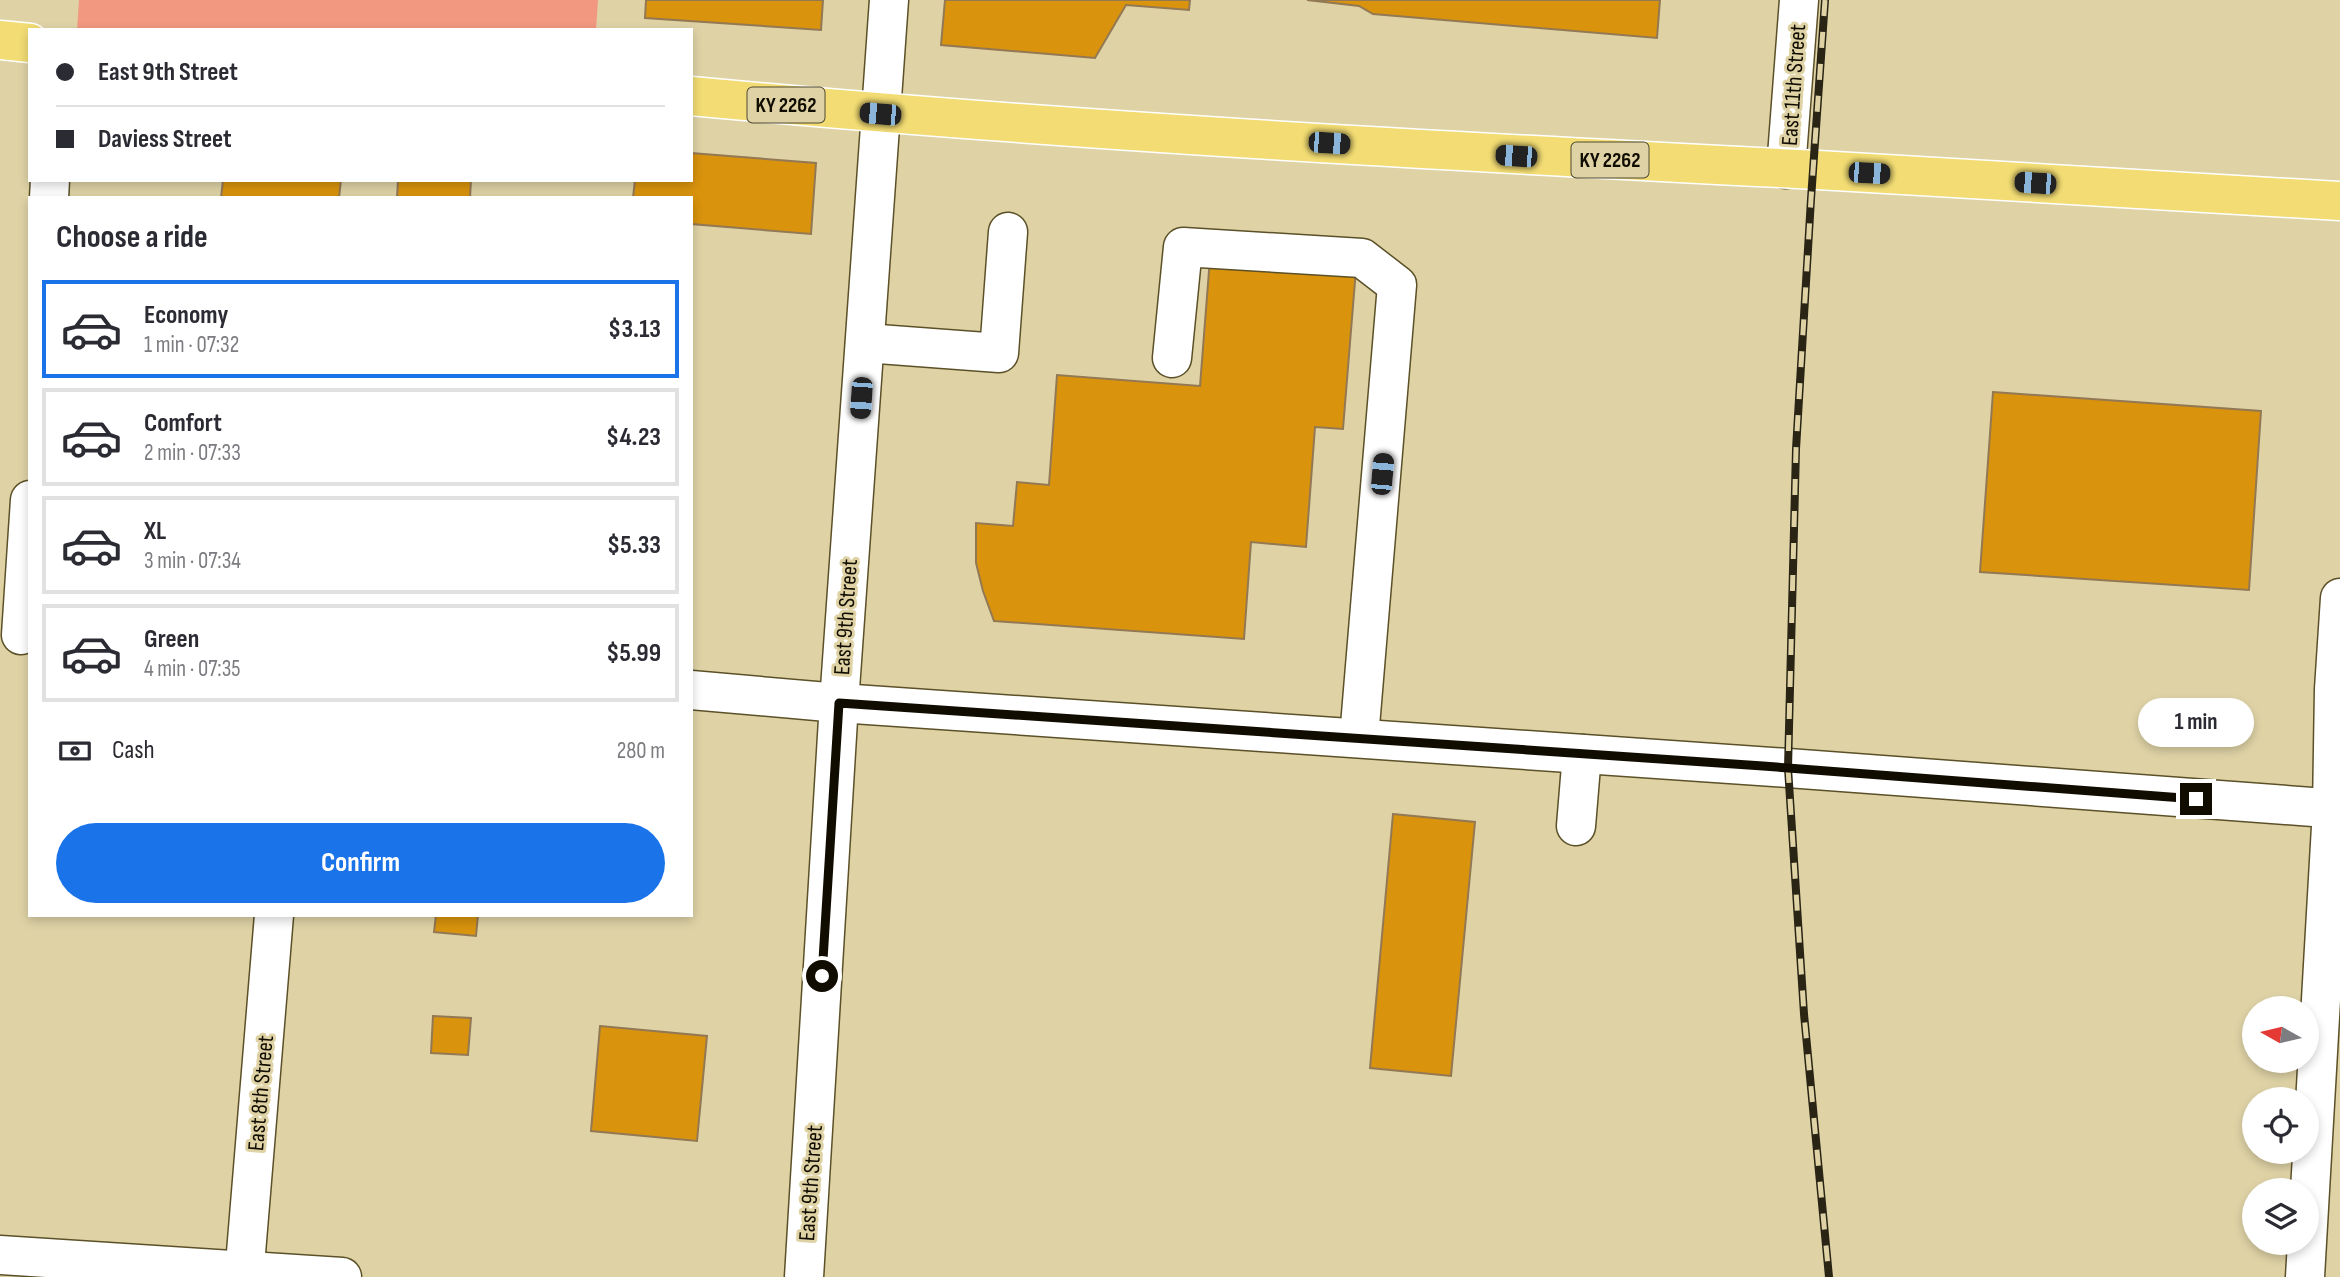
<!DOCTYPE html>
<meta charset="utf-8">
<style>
body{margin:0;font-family:"Sofia Sans Condensed",sans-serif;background:#f7f7f7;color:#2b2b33;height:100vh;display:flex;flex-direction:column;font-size:26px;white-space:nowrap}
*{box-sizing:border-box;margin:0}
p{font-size:23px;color:#7c7c81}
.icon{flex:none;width:38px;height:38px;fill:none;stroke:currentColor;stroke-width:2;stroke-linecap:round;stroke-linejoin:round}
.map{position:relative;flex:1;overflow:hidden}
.details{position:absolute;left:28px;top:196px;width:665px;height:721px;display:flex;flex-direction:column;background:#fff;border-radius:0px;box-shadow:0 4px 10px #0003}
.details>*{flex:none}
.banner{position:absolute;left:28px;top:28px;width:665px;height:154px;border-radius:0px;box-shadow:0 4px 10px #0003;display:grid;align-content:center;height:154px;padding:0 28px;background:#fff}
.needle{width:46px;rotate:278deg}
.tools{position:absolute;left:2242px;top:996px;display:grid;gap:14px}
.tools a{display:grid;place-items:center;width:77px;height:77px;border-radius:50%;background:#fff;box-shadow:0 4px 10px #0003;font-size:35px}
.end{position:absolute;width:32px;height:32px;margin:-16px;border:9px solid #100c00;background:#fff;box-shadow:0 0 0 4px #fff}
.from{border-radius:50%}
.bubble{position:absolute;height:49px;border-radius:24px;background:#fff;box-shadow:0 4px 10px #0003;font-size:23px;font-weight:700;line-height:49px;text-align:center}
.car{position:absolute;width:21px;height:42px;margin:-21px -10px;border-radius:9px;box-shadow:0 0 5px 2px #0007;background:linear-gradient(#222 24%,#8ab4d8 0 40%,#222 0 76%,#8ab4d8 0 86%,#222 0)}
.banner b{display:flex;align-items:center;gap:24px;height:66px;font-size:26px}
.banner b+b{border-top:2px solid #e1e1e2}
.banner i{width:18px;height:18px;background:#2b2b33}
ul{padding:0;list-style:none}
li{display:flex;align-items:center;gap:21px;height:98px;margin:0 14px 10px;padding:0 14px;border:4px solid #e1e1e2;border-radius:0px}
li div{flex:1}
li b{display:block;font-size:26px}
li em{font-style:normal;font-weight:700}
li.active{border-color:#1a73e8}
li>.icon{width:63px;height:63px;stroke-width:1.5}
h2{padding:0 28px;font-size:32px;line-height:84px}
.pay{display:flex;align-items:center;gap:18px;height:77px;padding:0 28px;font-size:26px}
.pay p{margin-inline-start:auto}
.primary-button{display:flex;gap:14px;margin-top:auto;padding:14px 28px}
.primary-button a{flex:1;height:80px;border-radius:42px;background:#1a73e8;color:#fff;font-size:28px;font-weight:700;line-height:80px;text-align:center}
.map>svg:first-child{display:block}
</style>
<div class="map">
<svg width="2340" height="1277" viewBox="0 0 2340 1277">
<rect width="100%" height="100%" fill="#dfd3a6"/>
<polygon fill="#f29780" points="79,0 598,0 596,30 77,30"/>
<g fill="#d9930d" stroke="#937854" stroke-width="2">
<polygon points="646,0 823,0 821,30 645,18"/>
<polygon points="945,0 1190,0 1189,10 1126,5 1095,58 941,45"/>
<polygon points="1307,0 1660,0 1657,38 1373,14 1359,6"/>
<polygon points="691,153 816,163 811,234 691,224 691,198 633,198 635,180 691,180"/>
<polygon points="223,180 341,180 339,198 221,198"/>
<polygon points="398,180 471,180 470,198 397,198"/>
<polygon points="1210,258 1356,269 1343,429 1315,427 1306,547 1251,542 1244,639 994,621 983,591 976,563 976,523 1013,526 1017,482 1049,485 1057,375 1200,386"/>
<polygon points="1993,392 2261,411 2249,590 1980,572"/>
<polygon points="1393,814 1475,822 1451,1076 1370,1068"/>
<polygon points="436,915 478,915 476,936 434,932"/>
<polygon points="433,1016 471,1018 468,1055 431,1053"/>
<polygon points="600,1026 707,1036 697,1141 591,1131"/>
</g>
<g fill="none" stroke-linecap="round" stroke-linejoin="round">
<g stroke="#5b5027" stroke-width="41">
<g id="minor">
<polyline points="1786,169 1799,0"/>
<polyline points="49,198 50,180"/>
<polyline points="865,343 999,353 1008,232"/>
<polyline points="1172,358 1183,247 1362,258 1397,285 1359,738"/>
<polyline points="21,635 30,500"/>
<polyline points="691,690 839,703 1788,768 2340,809"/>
<polyline points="1576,826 1582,754"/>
<polyline points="0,1255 342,1277"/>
<polyline points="244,1277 274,915"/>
<polyline points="804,1277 839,703 889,0"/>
<polyline points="2305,1277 2332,809 2334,689 2340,598"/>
</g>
</g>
<g stroke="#fff" stroke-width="41">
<g id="major">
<polyline points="0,40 30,43"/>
<path d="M691,96c375,35 751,55 1127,74 174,9 348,20 522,31"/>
</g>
</g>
<use href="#minor" stroke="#fff" stroke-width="38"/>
<use href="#major" stroke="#f2dc73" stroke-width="38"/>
<g stroke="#292414" stroke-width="8">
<polyline id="rail" points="1825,0 1811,199 1796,449 1788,768 1804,1014 1829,1277"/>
</g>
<use href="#rail" stroke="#dfd3a6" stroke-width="5" stroke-dasharray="16" stroke-linecap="butt"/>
</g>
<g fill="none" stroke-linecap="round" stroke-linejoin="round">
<polyline stroke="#100c00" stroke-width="9" points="822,976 839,703 1763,766 2196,799"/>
</g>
<g text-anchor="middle" stroke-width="6" stroke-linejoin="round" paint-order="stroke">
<g fill="#dfd3a6" stroke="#4e4832" stroke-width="2">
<rect x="747.5" y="87.5" width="77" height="35" rx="5"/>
<rect x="1571.5" y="142.5" width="77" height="35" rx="5"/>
</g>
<g font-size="21" font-weight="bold" fill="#100c00">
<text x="786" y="112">KY 2262</text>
<text x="1610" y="167">KY 2262</text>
</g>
<g font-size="23" fill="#100c00" stroke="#dfd3a6">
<text transform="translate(1793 85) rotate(-86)" y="8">East 11th Street</text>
<text transform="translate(845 617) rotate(-86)" y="8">East 9th Street</text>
<text transform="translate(260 1093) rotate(-85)" y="8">East 8th Street</text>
<text transform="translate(810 1183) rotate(-86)" y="8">East 9th Street</text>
</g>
</g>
</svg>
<div class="tools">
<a><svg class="needle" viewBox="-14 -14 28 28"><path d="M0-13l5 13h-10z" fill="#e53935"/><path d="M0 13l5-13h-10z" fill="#7c7c81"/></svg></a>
<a><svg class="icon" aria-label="locate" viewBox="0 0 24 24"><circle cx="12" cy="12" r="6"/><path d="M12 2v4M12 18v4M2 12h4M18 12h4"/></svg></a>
<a><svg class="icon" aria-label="layers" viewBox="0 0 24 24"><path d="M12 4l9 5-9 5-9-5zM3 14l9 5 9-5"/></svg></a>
</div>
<i class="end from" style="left:822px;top:976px"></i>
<i class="end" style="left:2196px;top:799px"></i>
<div class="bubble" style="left:2138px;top:698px;width:116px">1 min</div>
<i class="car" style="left:880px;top:114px;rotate:275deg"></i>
<i class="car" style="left:1329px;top:143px;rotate:94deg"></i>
<i class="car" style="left:1516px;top:156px;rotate:274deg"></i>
<i class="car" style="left:1869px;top:173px;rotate:93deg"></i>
<i class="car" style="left:2035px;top:183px;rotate:274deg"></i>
<i class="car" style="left:861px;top:398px;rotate:184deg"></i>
<i class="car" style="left:1382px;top:474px;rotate:5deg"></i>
<div class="banner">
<b><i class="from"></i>East 9th Street</b>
<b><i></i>Daviess Street</b>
</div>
<section class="details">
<h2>Choose a ride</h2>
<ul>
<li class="active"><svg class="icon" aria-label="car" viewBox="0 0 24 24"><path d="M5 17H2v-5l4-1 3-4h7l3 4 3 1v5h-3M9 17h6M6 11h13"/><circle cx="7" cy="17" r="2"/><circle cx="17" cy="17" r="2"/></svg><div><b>Economy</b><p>1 min · 07:32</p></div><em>$3.13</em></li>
<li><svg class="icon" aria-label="car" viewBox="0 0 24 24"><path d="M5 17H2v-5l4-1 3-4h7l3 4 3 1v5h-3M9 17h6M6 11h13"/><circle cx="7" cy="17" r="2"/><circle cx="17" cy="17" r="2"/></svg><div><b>Comfort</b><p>2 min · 07:33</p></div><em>$4.23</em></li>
<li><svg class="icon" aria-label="car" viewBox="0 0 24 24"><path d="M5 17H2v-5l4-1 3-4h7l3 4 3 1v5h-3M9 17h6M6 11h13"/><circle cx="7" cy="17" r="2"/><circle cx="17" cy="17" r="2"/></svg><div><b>XL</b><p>3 min · 07:34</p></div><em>$5.33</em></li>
<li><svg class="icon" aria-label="car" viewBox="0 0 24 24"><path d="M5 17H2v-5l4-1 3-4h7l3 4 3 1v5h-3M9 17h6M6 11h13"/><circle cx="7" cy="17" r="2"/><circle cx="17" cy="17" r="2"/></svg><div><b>Green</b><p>4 min · 07:35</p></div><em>$5.99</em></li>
</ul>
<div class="pay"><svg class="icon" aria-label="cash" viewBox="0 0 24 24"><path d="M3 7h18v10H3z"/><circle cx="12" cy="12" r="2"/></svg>Cash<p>280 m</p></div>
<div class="primary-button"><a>Confirm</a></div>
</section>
</div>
